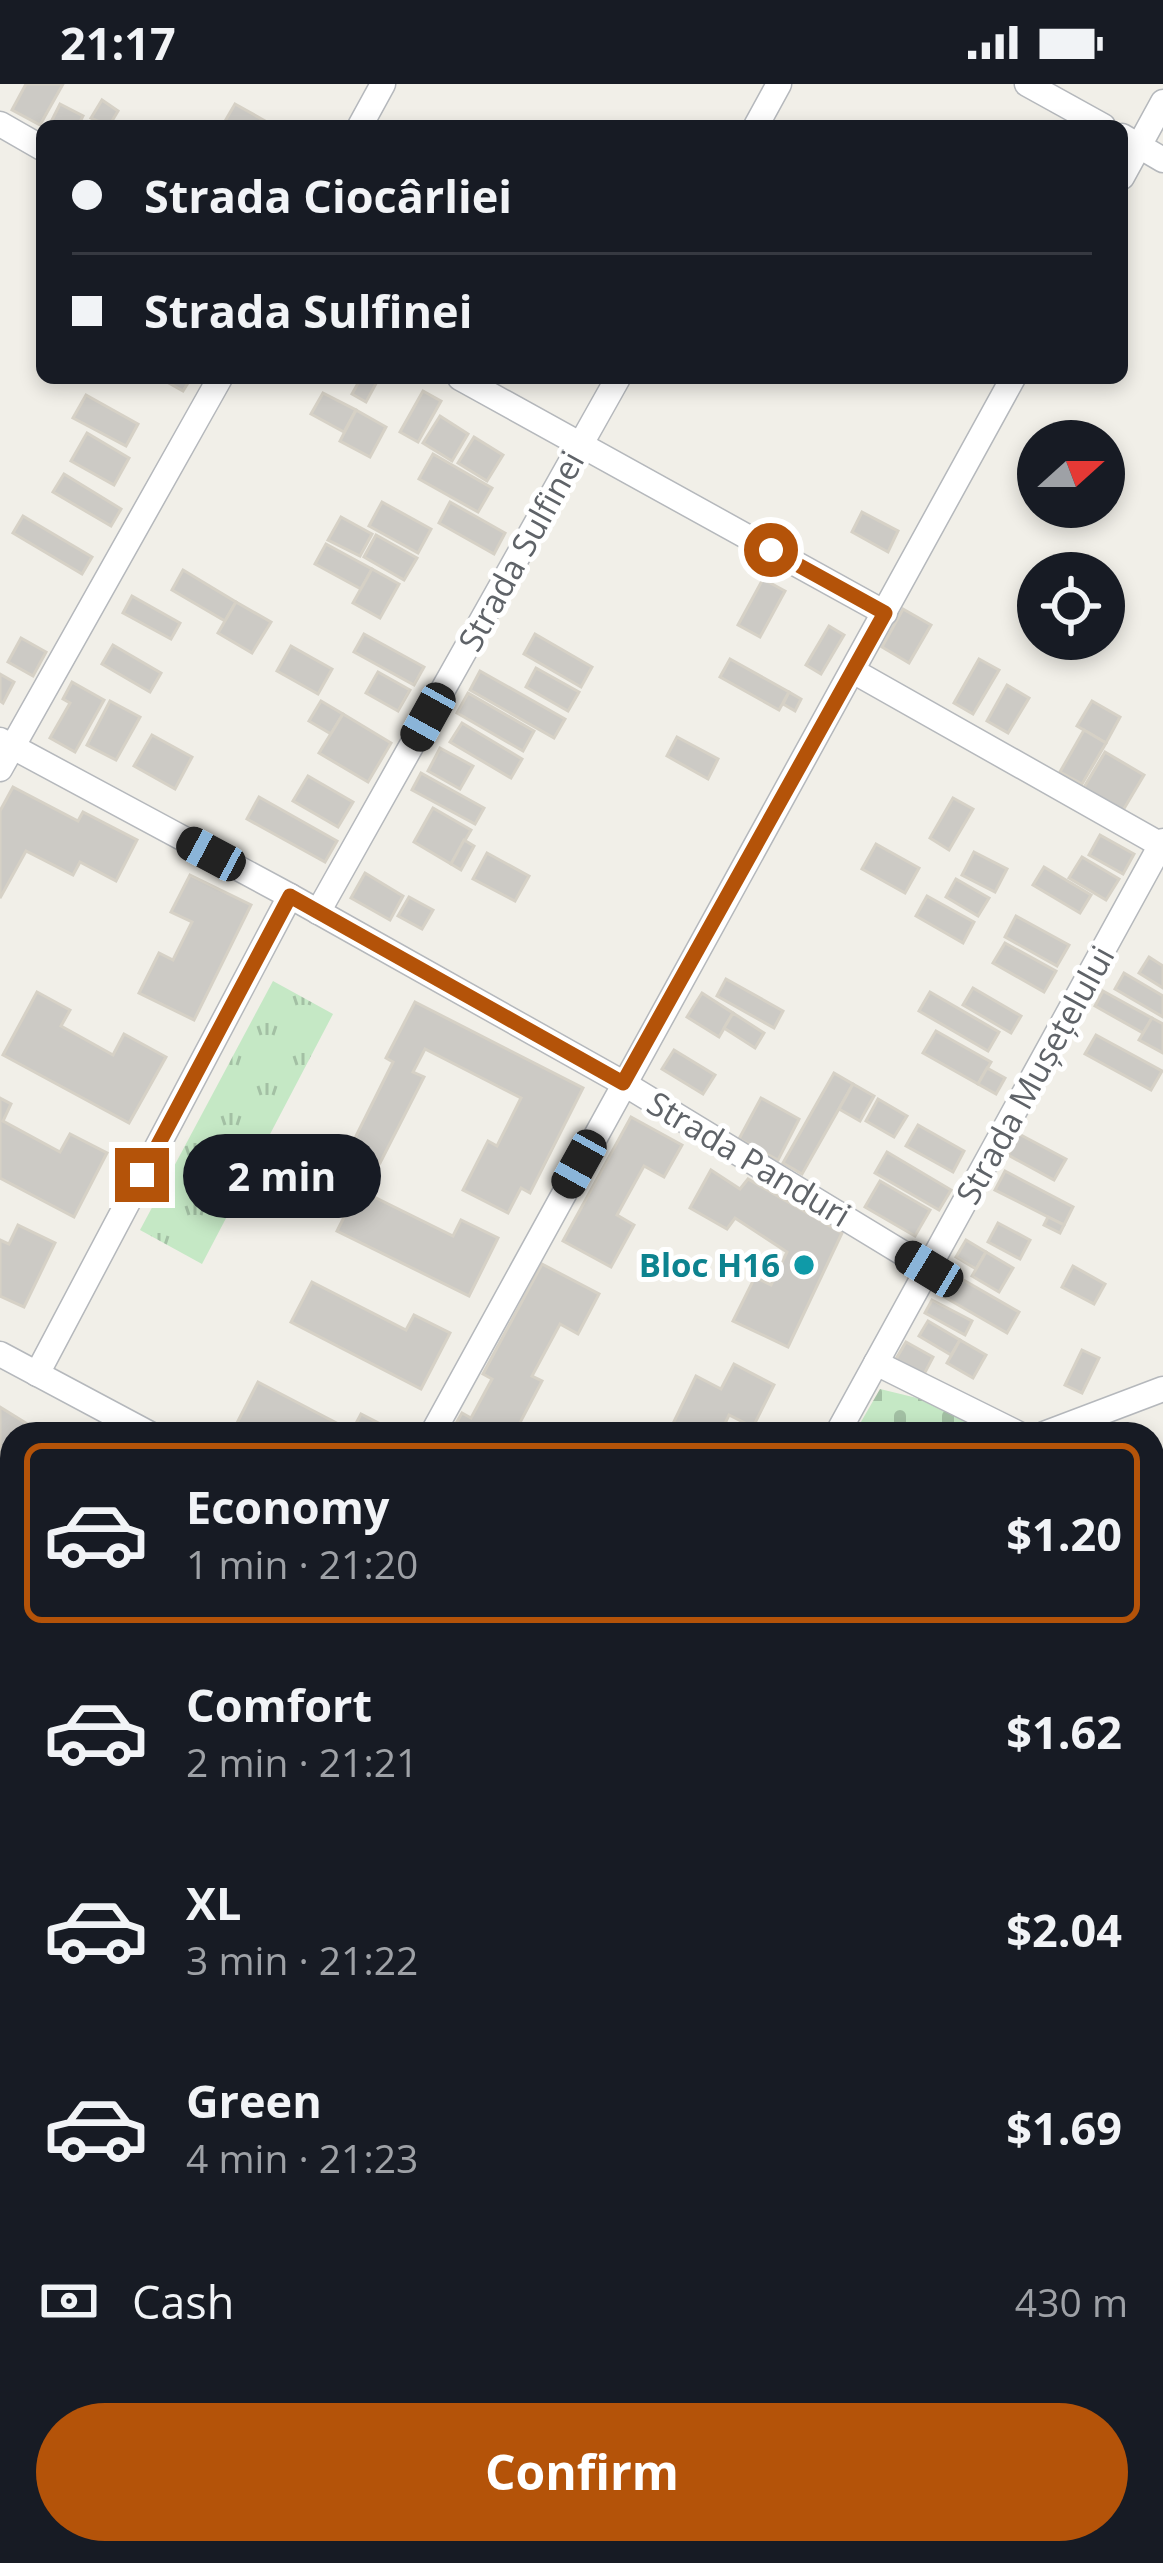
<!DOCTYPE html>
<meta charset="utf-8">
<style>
body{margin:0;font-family:"Open Sans",sans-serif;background:#242831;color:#f1f3f6;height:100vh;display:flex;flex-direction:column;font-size:45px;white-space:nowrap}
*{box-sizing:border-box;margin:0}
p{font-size:39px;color:#9ea1a6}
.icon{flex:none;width:66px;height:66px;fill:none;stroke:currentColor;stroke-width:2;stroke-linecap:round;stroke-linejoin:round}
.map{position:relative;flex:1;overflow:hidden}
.details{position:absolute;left:0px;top:1338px;width:1164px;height:1143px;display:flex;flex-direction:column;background:#171b24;border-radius:36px 36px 0 0;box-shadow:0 6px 18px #0003}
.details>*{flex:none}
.top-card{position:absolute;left:36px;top:36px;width:1092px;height:264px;border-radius:18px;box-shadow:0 6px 18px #0003;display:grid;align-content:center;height:264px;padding:0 36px;background:#171b24}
.needle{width:78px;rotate:69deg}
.tools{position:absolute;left:1017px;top:336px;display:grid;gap:24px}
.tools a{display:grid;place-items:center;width:108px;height:108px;border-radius:50%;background:#171b24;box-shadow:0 6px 18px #0003;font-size:60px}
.end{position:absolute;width:54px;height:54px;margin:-27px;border:15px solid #b45309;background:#fff;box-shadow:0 0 0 6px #fff}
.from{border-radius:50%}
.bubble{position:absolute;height:84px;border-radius:42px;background:#171b24;box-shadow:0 6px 18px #0003;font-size:39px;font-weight:700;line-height:84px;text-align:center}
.car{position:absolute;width:36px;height:72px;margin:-36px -18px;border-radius:15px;box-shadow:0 0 9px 3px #0007;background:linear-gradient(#222 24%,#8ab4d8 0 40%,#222 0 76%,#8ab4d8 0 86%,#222 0)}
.top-card b{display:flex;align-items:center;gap:42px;height:114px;font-size:45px}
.top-card b+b{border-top:3px solid #363941}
.top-card i{width:30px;height:30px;background:#f1f3f6}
ul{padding:21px 0 0;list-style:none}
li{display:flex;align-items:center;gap:36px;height:180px;margin:0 24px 18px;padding:0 12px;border:6px solid transparent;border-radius:18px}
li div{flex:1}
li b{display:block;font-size:45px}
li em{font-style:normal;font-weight:700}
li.on{border-color:#b45309}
li>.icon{width:108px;height:108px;stroke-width:1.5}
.pay{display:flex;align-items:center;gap:30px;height:132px;padding:0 36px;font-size:45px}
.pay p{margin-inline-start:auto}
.cta{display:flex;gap:24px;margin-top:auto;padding:24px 36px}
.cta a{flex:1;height:138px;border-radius:72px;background:#b45309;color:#fff;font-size:48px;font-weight:700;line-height:138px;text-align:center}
.status{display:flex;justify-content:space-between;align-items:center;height:84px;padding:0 60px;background:#171b24;direction:ltr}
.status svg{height:33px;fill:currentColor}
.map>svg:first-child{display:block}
</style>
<div class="status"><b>21:17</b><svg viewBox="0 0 49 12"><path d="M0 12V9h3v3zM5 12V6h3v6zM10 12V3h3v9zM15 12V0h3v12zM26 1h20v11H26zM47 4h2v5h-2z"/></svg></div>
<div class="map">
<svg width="1163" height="2479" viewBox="0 0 1163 2479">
<defs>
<pattern id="industrial-grid" width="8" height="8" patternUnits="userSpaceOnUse" patternTransform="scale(3)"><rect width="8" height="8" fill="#e0deda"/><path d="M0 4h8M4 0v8" fill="none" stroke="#b9b8b5"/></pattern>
<pattern id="grass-tufts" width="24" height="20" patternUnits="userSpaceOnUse" patternTransform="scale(3)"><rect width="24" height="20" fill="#c5e8c5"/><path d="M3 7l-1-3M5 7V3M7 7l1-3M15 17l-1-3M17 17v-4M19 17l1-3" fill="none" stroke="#a3c0a4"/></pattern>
<pattern id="cemetery-stones" width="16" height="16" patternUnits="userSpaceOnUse" patternTransform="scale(3)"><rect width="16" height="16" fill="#c5e8c5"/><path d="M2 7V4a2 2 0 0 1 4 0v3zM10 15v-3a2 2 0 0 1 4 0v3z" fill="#a3c0a4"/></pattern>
</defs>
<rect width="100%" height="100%" fill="#f1efe8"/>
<polygon fill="url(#industrial-grid)" points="1163,1365 1163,2479 1158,2479 1152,2461 1152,1370"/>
<g fill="#e1ded6">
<polygon points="0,1868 12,1875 12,2107 0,2111"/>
<polygon points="243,2469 309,2469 307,2479 242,2479"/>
</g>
<polygon fill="url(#grass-tufts)" points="273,897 333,930 202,1180 140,1146"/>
<g fill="url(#cemetery-stones)">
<polygon points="880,1305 1065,1350 854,1350"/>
<polygon points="1152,1527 1163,1561 1163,1890 1152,1894"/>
</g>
<g fill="#cccac5" stroke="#d6d1c6" stroke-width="3">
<polygon points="26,0 63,0 40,41 12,26"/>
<polygon points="102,16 118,27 109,42 91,34"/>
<polygon points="60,20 83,32 78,42 49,42"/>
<polygon points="235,20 274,42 224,39"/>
<polygon points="160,294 191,294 183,307"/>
<polygon points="361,294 379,294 366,318 352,310"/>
<polygon points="423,307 441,317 418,358 400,348"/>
<polygon points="323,309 356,326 344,348 311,330"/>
<polygon points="86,311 138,340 126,362 73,334"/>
<polygon points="356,326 386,343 370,373 340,357"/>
<polygon points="440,332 468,350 452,377 423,359"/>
<polygon points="87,349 129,374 114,401 71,377"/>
<polygon points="474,353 503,371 487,397 458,379"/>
<polygon points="433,370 492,404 478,428 419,395"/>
<polygon points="64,390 121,425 111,442 53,408"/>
<polygon points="382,418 431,445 418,469 369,442"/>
<polygon points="450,418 505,449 494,470 439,439"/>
<polygon points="862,428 898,447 888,468 852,448"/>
<polygon points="23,432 92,473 82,490 13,449"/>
<polygon points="341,433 372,450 360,472 328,456"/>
<polygon points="376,451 417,474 404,496 364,473"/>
<polygon points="326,460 372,485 361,505 315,480"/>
<polygon points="372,485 399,500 380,534 353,519"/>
<polygon points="183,486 236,518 225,537 172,506"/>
<polygon points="763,495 785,507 760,553 738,541"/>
<polygon points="132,512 180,539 171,555 123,529"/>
<polygon points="236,518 271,538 252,569 218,549"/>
<polygon points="903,525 931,541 909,579 882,563"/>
<polygon points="829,542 844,551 821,590 806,581"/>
<polygon points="364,550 424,583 414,601 354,568"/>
<polygon points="535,550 592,583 581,603 524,570"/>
<polygon points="21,554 46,568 33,592 8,578"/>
<polygon points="113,561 161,589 150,608 102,580"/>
<polygon points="291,562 332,585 318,610 277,587"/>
<polygon points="730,575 789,608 779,626 720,593"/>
<polygon points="979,575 999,586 973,630 954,619"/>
<polygon points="536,584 579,608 568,627 526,603"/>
<polygon points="480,587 565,635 554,654 470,606"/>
<polygon points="378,588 410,606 398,627 366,609"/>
<polygon points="0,590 14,598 3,619 0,617"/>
<polygon points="72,598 104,616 75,668 50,654 70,619 63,615"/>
<polygon points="1007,601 1029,614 1008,649 987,637"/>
<polygon points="789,608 801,615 795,627 783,620"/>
<polygon points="468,609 534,647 523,667 457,629"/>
<polygon points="110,617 140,633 116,676 87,661"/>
<polygon points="321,617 343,630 331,650 309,637"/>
<polygon points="1092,617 1120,633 1106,659 1077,642"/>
<polygon points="343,630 391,659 368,698 319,669"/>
<polygon points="462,639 522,675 511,694 450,658"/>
<polygon points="1084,646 1106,659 1082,700 1060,688"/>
<polygon points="152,651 192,673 175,705 134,682"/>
<polygon points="677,653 718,675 708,695 667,672"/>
<polygon points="440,664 473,682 460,705 428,687"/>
<polygon points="1105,668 1144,691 1122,728 1083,705"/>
<polygon points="421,689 484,724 475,740 412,706"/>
<polygon points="308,692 353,718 338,743 293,717"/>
<polygon points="13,703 78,737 83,728 137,756 116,797 80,778 73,791 26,767 0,814 0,727"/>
<polygon points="259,713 337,757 325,778 247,735"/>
<polygon points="953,714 973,725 949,766 930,754"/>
<polygon points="433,724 471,746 451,780 414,758"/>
<polygon points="1100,751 1134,770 1123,790 1089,771"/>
<polygon points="464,756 474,762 461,786 451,780"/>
<polygon points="876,760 919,784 905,809 862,785"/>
<polygon points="974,768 1007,785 995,808 962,791"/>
<polygon points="487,769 529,792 515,817 473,795"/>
<polygon points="1082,773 1119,795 1106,816 1069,794"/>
<polygon points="1044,783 1091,811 1080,829 1033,801"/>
<polygon points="365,789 403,812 390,836 351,814"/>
<polygon points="190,791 251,821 194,936 139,909 159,869 173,876 192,838 171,828"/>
<polygon points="956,795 989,814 978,832 946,813"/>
<polygon points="927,812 974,838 963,859 916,832"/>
<polygon points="409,813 433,826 422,845 398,832"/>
<polygon points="1016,832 1069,861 1057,882 1005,853"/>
<polygon points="1005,859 1056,887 1044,908 993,879"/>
<polygon points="1149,873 1163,882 1163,904 1139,889"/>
<polygon points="1124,889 1163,912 1163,933 1115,905"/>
<polygon points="726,895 783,927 774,944 717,912"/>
<polygon points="973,904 1021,932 1011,949 963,921"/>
<polygon points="1103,907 1152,934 1143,949 1095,922"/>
<polygon points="37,908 70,926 61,942 113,971 124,950 166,973 129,1039 3,971"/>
<polygon points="930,908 999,948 988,967 919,927"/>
<polygon points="702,909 733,929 719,953 687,933"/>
<polygon points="415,918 583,1004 530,1109 521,1104 508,1129 463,1106 488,1057 497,1062 521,1014 425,965 413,988 424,993 380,1079 350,1064 393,978 386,974"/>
<polygon points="733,929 764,949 755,964 724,944"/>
<polygon points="1152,934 1163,940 1163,969 1139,956"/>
<polygon points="936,947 991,978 978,1000 923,969"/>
<polygon points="1096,951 1162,987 1151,1006 1085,970"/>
<polygon points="674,966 715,991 703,1010 662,985"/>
<polygon points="987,984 1005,994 996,1010 978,1000"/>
<polygon points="834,989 853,1000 802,1090 783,1079"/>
<polygon points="853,1000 874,1012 860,1037 839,1025"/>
<polygon points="0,1014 11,1020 3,1037 60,1068 70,1050 107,1069 74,1133 0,1094"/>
<polygon points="761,1014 799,1035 778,1076 739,1055"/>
<polygon points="878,1015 907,1032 894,1053 866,1037"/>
<polygon points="631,1033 682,1061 664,1093 644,1082 617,1131 634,1141 611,1183 563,1157"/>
<polygon points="918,1041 964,1067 953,1088 906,1062"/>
<polygon points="1019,1050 1066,1075 1054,1096 1008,1071"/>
<polygon points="887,1068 951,1106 939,1126 875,1089"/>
<polygon points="711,1086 740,1105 748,1095 842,1149 788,1263 733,1237 755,1193 771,1201 787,1168 735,1134 727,1145 690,1124"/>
<polygon points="1005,1087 1073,1123 1064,1141 995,1106"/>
<polygon points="880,1097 930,1126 915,1152 865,1123"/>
<polygon points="358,1105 453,1152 461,1136 498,1154 469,1212 337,1147"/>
<polygon points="1048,1133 1064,1141 1060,1149 1044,1141"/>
<polygon points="998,1139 1030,1156 1020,1175 988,1158"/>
<polygon points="18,1141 55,1159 24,1223 0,1212 0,1156 9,1160"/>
<polygon points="966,1156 986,1168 976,1185 956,1173"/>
<polygon points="986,1168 1013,1184 999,1208 972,1192"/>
<polygon points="542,1180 599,1210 578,1250 560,1240 532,1292 542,1297 514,1350 450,1350 462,1329 471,1334 492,1295 483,1290"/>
<polygon points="1073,1182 1105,1200 1094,1220 1062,1203"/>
<polygon points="953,1190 1019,1228 1007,1249 941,1211"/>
<polygon points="312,1198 406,1246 414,1231 450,1249 421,1305 291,1238"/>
<polygon points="932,1216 972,1237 965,1251 925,1229"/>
<polygon points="928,1237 960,1256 951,1271 919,1252"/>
<polygon points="960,1256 986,1271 973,1294 947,1279"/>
<polygon points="906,1258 933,1273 921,1296 893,1280"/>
<polygon points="1082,1266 1099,1274 1082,1309 1065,1301"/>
<polygon points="734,1280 774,1301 753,1343 729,1331 720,1350 668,1350 696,1292 721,1305"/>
<polygon points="258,1298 352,1347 361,1330 392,1346 390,1350 260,1350 237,1339"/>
<polygon points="0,1323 37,1346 36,1350 12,1350 12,1397 0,1390 6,1379 0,1375"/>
<polygon points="0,1609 12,1616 12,1669 0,1663"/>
<polygon points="0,1766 12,1772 12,1825 0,1819"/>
<polygon points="12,1977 12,2032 0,2036 0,1981"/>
<polygon points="0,2149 12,2190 12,2201 0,2204"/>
<polygon points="25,2469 59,2469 57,2479 22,2479"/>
<polygon points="119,2469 154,2469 151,2479 117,2479"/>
<polygon points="335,2469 372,2469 370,2479 333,2479"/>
<polygon points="513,2469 560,2469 559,2479 512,2479"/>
<polygon points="604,2469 658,2469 658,2479 603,2479"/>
<polygon points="991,2469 1035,2469 1034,2479 990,2479"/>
</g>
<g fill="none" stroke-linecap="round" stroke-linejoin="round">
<g stroke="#b5b8bc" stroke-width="27">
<g id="minor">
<polyline points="1027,0 1103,42"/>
<polyline points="0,40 42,64"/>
<polyline points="360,42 383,0"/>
<polyline points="756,42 779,0"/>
<polyline points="1122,52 1163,76"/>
<polyline points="1122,93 1163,18"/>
<polyline points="460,294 885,529"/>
<polyline points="853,587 1161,761"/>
<polyline points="0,656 290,812 623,999 929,1185"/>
<polyline points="0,685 220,294"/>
<polyline points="318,828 618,294"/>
<polyline points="0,1270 150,1350"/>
<polyline points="876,1279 1019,1350"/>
<polyline points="37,1290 290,812"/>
<polyline points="432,1350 1013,294"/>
<polyline points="837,1350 1163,757"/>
<polyline points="1044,1350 1163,1305"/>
<polyline points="0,1592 12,1598"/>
<polyline points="0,1868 12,1875"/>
<polyline points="0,2111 12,2107"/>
<polyline points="0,2255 12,2251"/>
<polyline points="0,2466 12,2421"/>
<polyline points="478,2479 479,2469"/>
<polyline points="875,2479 876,2469"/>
<polyline points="1048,2479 1049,2469"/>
</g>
</g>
<use href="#minor" stroke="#fff" stroke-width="24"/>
</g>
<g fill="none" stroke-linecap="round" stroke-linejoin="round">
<polyline stroke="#b45309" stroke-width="15" points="142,1091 290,812 623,999 885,529 771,466"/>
</g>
<circle fill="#0f9aa8" stroke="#fff" stroke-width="4.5" cx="804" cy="1181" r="12"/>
<g text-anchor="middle" stroke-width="10" stroke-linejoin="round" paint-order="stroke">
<g font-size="33" fill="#5f6368" stroke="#fff">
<text transform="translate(521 467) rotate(-61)" y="12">Strada Sulfinei</text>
<text transform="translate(1035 991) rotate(-61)" y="12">Strada Mușețelului</text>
<text transform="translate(749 1075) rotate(31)" y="12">Strada Panduri</text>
</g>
<g font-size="33" font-weight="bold" fill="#0d838f" stroke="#fff" text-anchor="end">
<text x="780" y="1193">Bloc H16</text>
</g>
</g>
</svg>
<div class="tools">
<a><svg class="needle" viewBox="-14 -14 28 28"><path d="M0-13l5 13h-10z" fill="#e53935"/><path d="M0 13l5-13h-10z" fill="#9ea1a6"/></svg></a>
<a><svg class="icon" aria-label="locate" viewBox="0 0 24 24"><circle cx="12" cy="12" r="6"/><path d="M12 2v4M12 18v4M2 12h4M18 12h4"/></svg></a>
</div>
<i class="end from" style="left:771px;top:466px"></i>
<i class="end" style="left:142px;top:1091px"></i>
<div class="bubble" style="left:183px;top:1050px;width:198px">2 min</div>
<i class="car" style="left:428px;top:633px;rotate:209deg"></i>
<i class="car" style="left:211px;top:770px;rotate:298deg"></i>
<i class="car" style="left:579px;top:1080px;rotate:209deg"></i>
<i class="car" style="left:929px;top:1185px;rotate:301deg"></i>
<div class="top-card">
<b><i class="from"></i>Strada Ciocârliei</b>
<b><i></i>Strada Sulfinei</b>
</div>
<section class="details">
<ul>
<li class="on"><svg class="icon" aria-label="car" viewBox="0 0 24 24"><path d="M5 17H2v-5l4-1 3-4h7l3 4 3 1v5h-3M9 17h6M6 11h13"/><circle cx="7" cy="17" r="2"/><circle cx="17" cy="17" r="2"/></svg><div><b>Economy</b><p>1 min · 21:20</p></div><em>$1.20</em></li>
<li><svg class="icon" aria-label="car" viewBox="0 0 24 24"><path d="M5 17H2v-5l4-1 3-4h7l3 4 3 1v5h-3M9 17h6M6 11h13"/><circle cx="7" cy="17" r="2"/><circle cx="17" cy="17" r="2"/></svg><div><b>Comfort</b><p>2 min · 21:21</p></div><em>$1.62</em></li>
<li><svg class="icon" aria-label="car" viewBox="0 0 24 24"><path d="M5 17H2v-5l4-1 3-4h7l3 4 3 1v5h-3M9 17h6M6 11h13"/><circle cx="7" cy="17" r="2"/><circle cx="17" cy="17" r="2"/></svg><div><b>XL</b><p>3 min · 21:22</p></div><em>$2.04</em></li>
<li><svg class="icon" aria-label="car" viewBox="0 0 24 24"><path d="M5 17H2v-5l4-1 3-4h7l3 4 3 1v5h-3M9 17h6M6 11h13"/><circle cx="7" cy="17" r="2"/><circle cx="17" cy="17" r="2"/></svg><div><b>Green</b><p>4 min · 21:23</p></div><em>$1.69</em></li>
</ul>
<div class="pay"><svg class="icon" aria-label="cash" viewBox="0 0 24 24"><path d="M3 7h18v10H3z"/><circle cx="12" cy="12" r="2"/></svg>Cash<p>430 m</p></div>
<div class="cta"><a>Confirm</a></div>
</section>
</div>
